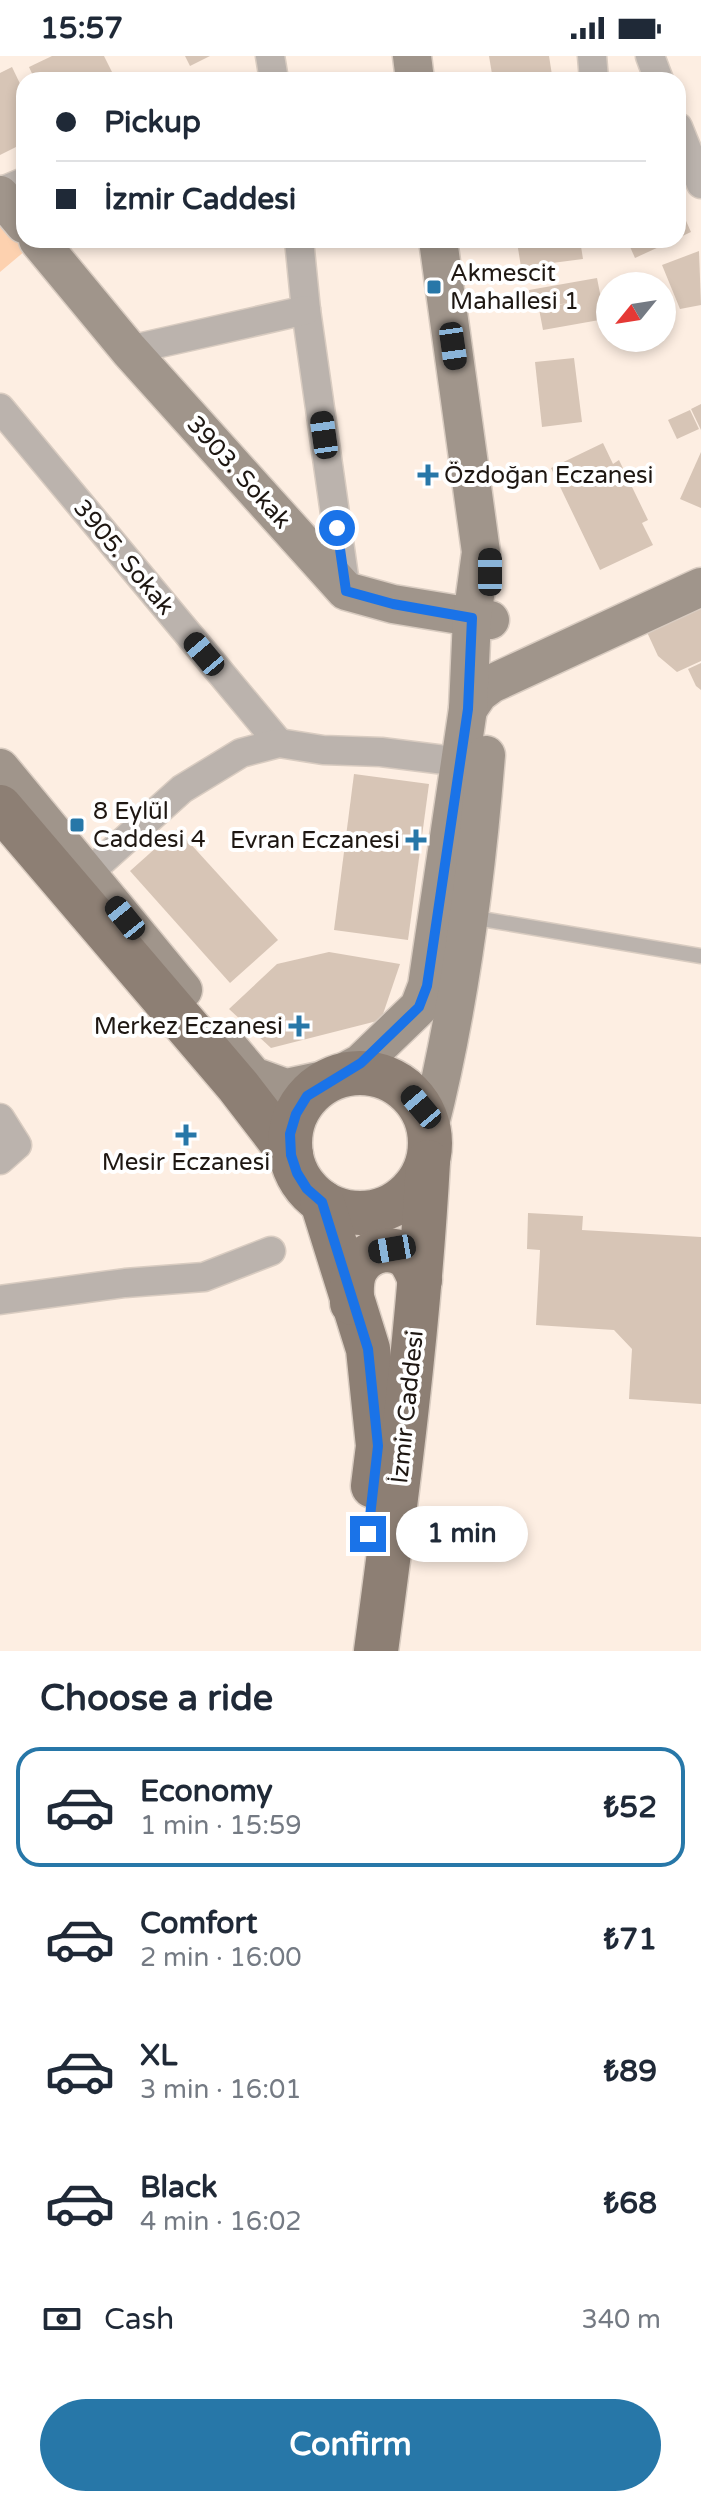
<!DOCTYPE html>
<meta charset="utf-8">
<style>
body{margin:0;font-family:"Varela Round",sans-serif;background:#f2f2f3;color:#1f2937;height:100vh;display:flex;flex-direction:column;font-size:30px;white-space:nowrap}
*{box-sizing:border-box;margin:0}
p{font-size:26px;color:#747a83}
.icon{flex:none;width:44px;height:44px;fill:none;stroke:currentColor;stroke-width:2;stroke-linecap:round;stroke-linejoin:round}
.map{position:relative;height:1595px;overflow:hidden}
.sheet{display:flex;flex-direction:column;background:#fff;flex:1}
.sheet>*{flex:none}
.banner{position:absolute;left:16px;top:16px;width:670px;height:176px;border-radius:24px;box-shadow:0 4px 12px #0003;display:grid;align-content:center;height:176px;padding:0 40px;background:#fff}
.needle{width:52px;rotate:240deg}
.buttons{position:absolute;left:596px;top:216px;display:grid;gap:16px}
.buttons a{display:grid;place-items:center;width:80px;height:80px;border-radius:50%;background:#fff;box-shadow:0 4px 12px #0003;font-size:40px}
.end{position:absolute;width:36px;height:36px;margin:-18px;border:10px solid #1a73e8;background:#fff;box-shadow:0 0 0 4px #fff}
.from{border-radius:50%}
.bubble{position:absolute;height:56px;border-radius:28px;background:#fff;box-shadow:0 4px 12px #0003;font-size:26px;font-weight:800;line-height:56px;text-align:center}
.car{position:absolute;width:24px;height:48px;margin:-24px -12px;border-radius:10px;box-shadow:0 0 6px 2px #0007;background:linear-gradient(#222 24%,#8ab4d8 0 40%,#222 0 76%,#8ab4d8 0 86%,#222 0)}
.banner b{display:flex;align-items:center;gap:28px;height:76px;font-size:30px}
.banner b+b{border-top:2px solid #e0e1e3}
.banner i{width:20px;height:20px;background:#1f2937}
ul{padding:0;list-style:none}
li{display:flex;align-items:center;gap:24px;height:120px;margin:0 16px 12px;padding:0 24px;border:4px solid transparent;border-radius:24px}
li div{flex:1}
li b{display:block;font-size:30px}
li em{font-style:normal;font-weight:800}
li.active{border-color:#2777a8}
li>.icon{width:72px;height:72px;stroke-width:1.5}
h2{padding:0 40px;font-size:36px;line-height:96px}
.pay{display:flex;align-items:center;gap:20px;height:88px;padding:0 40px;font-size:30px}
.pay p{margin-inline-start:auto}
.cta{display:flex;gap:16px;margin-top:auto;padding:16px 40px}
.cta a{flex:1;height:92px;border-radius:48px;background:#2777a8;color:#fff;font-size:32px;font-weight:800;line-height:92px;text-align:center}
.status{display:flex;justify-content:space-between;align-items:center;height:56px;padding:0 40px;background:#fff;direction:ltr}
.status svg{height:22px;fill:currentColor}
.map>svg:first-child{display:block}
</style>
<div class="status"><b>15:57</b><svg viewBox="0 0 49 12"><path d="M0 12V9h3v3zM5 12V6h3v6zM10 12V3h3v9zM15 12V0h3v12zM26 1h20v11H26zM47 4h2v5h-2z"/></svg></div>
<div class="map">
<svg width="701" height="1595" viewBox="0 0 701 1595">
<rect width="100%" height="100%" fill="#fdeee2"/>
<polygon fill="#fdd1af" points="0,148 38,184 0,216"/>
<g fill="#d7c5b6">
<polygon points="52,0 104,0 116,24 35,24 29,11"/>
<polygon points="185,0 210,0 190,10"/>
<polygon points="489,0 549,0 552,19 525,24 493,24"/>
<polygon points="12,11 24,36 24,87 0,99 0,17"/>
<polygon points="682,156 691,176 678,182 678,158"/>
<polygon points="528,184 580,184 583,203 521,211 517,186"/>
<polygon points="627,184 674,184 635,202"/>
<polygon points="699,195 701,249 680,253 662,209"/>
<polygon points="597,222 605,263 543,274 539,253 568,247 532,253 529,234"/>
<polygon points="574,302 582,366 542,371 535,306"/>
<polygon points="701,348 701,374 691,353"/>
<polygon points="690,354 699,373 677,383 668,364"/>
<polygon points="603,387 613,408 619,404 648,464 642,467 653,489 600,514 551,412"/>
<polygon points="701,396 701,452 680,443"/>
<polygon points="701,551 701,605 677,616 658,600 646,574"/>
<polygon points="701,607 701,634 696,630 688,613"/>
<polygon points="354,718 429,728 408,884 334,874"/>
<polygon points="177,773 278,884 230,927 130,815"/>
<polygon points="329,896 400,908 381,964 271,992 229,953 277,908"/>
<polygon points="528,1157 583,1160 582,1174 701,1181 701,1348 629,1343 632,1293 614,1274 536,1269 540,1194 527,1193"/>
</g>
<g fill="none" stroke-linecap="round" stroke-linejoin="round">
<g stroke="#d9ccc1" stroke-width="17">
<polyline id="lane" points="470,861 701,900"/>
</g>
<g stroke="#d9ccc1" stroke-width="31">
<g id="street">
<polyline points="270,0 274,24"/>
<polyline points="592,0 594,24"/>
<polyline points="650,0 659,24"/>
<polyline points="678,71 701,128"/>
<polyline points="0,136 24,126"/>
<polyline points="299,184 306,254 346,535"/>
<polyline points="129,294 306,254"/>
<polyline points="0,352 279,687"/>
<polyline points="75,829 182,733 241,697 279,687 323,694 381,696 461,706"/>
<polyline points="0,1062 17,1089 0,1104"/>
<polyline points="0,1244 125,1227 204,1221 271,1195"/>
</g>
</g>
<g stroke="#d9ccc1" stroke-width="41">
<g id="secondary">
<polyline points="412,0 415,24"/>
<polyline points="0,139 24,168"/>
<polyline points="38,184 129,294 346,535 393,548 490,564"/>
<polyline points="468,653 479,637 491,628 701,531"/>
<polyline points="0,712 183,934"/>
<polyline points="226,988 253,1020 286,1032 333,1022 361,1007 419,951 427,930 468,653 472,562 481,496 438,184"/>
<path d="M429,1072c31,-122 47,-248 57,-373"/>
</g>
</g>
<g stroke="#d9ccc1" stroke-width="47">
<g id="primary">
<polyline points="0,751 238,1030 291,1099"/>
<circle cx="360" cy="1087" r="70"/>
<polyline points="322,1146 368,1293 378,1390 373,1430"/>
<path d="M352,1247c0,-13 -2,-26 6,-37 11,-16 35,-22 50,-8 5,5 9,15 12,22"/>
<path d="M376,1595c22,-163 43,-325 52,-489"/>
</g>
</g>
<use href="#lane" stroke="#bbb3ad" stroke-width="14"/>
<use href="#street" stroke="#bbb3ad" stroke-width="28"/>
<use href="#secondary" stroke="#a0958b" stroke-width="38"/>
<use href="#primary" stroke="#8d7f74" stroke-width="44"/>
</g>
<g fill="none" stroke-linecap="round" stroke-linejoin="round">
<polyline stroke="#1a73e8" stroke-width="10" points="337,472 346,535 393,548 472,562 468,653 427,930 419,951 361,1007 307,1040 296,1058 290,1078 291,1099 297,1117 307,1133 322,1146 368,1293 378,1390 368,1478"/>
</g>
<g fill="#2777a8" stroke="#fff" stroke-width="3">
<rect x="426" y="223" width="16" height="16" rx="4"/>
<path d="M424 407h8v8h8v8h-8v8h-8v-8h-8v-8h8z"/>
<rect x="69" y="761" width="16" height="16" rx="4"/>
<path d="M412 772h8v8h8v8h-8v8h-8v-8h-8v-8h8z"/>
<path d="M295 958h8v8h8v8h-8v8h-8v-8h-8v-8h8z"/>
<path d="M182 1067h8v8h8v8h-8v8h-8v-8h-8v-8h8z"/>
</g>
<g text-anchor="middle" stroke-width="8" stroke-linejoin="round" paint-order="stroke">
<g font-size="24" fill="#1e1712" stroke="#fff" text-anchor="start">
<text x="450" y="225">Akmescit<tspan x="450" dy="28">Mahallesi 1</tspan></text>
<text x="444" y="427">Özdoğan Eczanesi</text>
<text x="93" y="763">8 Eylül<tspan x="93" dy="28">Caddesi 4</tspan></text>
<text x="400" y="792" text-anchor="end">Evran Eczanesi</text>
<text x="283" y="978" text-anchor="end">Merkez Eczanesi</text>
<text x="186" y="1114" text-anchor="middle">Mesir Eczanesi</text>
</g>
<g font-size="24" fill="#1e1712" stroke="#fff">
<text transform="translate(239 416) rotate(48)" y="8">3903. Sokak</text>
<text transform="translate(124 501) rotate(50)" y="8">3905. Sokak</text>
<text transform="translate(407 1351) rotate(-84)" y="8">İzmir Caddesi</text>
</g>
</g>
</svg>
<div class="buttons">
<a><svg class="needle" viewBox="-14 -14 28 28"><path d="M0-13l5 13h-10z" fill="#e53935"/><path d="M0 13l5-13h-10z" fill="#747a83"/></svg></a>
</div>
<i class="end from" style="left:337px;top:472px"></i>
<i class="end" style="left:368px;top:1478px"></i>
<div class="bubble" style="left:396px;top:1450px;width:132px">1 min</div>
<i class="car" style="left:453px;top:290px;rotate:172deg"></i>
<i class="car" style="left:324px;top:379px;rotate:352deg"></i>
<i class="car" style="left:490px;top:516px;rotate:0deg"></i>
<i class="car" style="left:204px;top:598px;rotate:320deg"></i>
<i class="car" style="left:125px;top:862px;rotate:321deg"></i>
<i class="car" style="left:421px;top:1051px;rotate:320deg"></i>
<i class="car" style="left:392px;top:1193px;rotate:260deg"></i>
<div class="banner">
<b><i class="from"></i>Pickup</b>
<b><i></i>İzmir Caddesi</b>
</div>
</div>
<section class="sheet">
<h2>Choose a ride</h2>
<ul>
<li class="active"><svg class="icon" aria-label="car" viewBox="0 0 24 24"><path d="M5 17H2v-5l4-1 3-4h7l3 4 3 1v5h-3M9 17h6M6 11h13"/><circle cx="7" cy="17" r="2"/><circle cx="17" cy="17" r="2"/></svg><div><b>Economy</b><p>1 min · 15:59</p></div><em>₺52</em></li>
<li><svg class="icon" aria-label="car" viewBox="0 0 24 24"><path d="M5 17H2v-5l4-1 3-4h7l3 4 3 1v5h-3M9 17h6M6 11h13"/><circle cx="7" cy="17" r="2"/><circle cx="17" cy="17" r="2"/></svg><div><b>Comfort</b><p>2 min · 16:00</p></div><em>₺71</em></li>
<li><svg class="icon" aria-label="car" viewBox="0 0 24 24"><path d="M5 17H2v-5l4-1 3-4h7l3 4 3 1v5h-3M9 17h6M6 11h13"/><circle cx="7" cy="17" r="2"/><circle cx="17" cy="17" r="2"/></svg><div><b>XL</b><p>3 min · 16:01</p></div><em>₺89</em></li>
<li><svg class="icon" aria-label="car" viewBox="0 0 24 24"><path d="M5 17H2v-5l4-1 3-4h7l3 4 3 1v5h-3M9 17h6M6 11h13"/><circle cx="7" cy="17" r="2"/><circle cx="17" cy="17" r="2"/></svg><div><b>Black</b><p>4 min · 16:02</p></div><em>₺68</em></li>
</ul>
<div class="pay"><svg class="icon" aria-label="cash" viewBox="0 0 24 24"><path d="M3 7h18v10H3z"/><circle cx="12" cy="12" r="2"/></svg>Cash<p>340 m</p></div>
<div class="cta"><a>Confirm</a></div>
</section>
